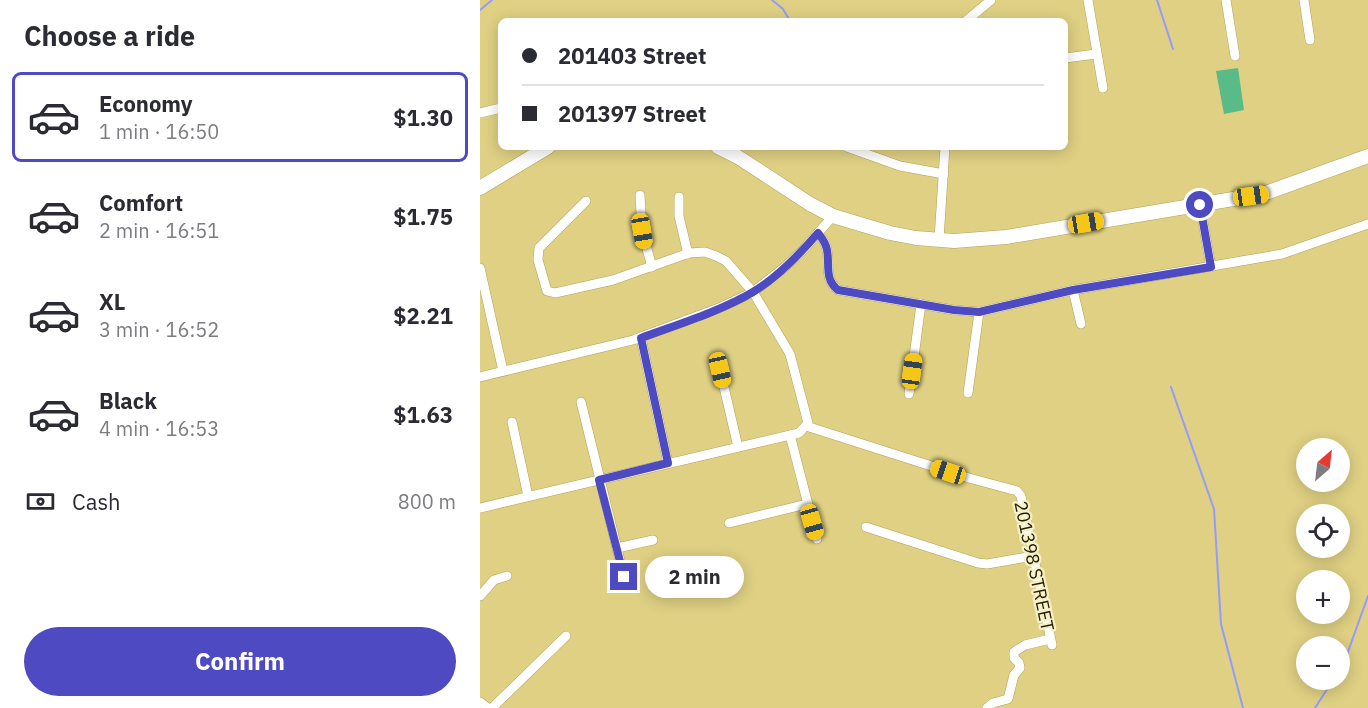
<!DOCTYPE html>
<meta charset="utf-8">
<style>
body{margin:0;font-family:"IBM Plex Sans",sans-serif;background:#f7f7f7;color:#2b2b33;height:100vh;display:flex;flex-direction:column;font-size:22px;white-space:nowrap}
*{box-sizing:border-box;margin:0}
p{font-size:20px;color:#7c7c81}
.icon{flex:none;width:33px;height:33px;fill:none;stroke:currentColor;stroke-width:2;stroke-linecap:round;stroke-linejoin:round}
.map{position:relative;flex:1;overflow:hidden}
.side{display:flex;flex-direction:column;background:#fff;width:480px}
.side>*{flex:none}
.hud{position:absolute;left:18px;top:18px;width:570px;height:132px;border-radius:9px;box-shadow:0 3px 15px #0003;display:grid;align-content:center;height:132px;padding:0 24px;background:#fff}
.needle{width:39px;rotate:28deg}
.tools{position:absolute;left:816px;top:438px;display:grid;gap:12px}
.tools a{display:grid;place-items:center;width:54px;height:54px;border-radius:50%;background:#fff;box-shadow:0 3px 15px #0003;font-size:30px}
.end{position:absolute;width:27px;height:27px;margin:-14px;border:8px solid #4e4ac1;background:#fff;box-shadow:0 0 0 3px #fff}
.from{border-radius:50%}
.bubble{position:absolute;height:42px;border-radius:21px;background:#fff;box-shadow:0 3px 15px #0003;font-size:20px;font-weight:700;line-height:42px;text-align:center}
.car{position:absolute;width:18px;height:36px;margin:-18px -9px;border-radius:8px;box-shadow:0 0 4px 2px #0007;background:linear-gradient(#f5c518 24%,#345 0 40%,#f5c518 0 76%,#345 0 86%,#f5c518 0)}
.hud b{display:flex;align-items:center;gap:21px;height:57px;font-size:22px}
.hud b+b{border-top:2px solid #e1e1e2}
.hud i{width:15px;height:15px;background:#2b2b33}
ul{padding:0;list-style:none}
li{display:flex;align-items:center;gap:18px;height:90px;margin:0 12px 9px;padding:0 12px;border:3px solid transparent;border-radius:9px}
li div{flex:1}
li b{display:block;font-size:22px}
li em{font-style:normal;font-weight:700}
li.selected{border-color:#4e4ac1}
li>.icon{width:54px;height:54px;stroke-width:1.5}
h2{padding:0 24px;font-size:27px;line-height:72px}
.pay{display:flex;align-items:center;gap:15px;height:66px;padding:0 24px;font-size:22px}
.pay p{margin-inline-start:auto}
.cta{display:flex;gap:12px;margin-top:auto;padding:12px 24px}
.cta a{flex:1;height:69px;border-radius:36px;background:#4e4ac1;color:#fff;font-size:24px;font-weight:700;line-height:69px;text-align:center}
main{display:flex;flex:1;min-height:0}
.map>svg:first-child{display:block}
</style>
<main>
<section class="side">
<h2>Choose a ride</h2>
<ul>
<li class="selected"><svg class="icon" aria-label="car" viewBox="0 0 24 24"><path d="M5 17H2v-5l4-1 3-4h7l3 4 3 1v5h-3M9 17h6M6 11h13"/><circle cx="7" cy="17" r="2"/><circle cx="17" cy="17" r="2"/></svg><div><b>Economy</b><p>1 min · 16:50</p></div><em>$1.30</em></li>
<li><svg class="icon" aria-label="car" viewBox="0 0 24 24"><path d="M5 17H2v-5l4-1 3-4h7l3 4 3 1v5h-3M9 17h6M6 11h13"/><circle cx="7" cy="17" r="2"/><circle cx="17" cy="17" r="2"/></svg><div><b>Comfort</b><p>2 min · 16:51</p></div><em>$1.75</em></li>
<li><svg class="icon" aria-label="car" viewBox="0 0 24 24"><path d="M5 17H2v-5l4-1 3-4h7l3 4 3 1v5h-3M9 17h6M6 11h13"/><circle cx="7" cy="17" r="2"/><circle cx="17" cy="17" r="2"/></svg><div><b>XL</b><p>3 min · 16:52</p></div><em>$2.21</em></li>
<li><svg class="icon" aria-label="car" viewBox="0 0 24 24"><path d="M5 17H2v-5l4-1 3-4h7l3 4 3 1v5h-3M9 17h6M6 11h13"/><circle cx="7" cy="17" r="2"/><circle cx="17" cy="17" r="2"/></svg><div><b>Black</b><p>4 min · 16:53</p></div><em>$1.63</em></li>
</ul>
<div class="pay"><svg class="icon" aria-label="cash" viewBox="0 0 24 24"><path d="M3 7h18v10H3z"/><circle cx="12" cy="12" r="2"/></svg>Cash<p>800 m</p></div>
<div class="cta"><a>Confirm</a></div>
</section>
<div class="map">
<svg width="888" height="708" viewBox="0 0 888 708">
<rect width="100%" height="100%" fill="#dfd083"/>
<polygon fill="#59bb88" points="758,68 764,110 744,114 736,71"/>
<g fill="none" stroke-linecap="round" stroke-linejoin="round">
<g stroke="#939bfe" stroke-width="2">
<polyline points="292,0 303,9 310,21"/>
<polyline points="677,0 693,49"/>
<polyline points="0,10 12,0"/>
<polyline points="691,387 734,509 741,624 763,708"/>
<polyline points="860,669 865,660 888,596"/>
<polyline points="835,708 853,680"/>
</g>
<g stroke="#b2a357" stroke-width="10">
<g id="street">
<polyline points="608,0 623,88"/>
<polyline points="746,0 755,56"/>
<polyline points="824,0 830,40"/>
<polyline points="486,21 511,0"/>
<polyline points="585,58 616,54"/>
<polyline points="0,113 21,108"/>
<polyline points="367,147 420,166 464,174"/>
<polyline points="160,195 162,231 172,267"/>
<polyline points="199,197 199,216 208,254"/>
<polyline points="720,205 731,267"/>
<path d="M338,233c4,5 8,10 9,17 3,15 -3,29 11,40l116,20 25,2 94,-22 209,-36 86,-30"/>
<polyline points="459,239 465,147"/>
<polyline points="0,268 23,371"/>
<polyline points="593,290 601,324"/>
<polyline points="161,338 188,463"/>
<polyline points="240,370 258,447"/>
<polyline points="0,377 153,340 239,308 273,292 305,267 323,250 353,216"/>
<polyline points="488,393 499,312"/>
<polyline points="429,394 441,304"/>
<polyline points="101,402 144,577"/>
<polyline points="32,422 48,496"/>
<polyline points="326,426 489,478 537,491 541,496 572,645"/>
<polyline points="310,435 337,539"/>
<polyline points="0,508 319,433 328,423 310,354 273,292 246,261 236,256 225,252 209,253 133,280 75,293 67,291 58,260 59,248 106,201"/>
<polyline points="249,523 327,504"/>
<polyline points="386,527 498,563 507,564 553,556"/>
<polyline points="137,548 173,540"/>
<polyline points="0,596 14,580 27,576"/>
<polyline points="0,702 8,708"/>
<polyline points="12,708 86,636"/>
<polyline points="507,708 513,703 528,699 534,675 540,668 539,663 534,658 534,652 545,645 570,639"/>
</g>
</g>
<g stroke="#b2a357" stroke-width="15">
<g id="secondary">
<polyline points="238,147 258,157 330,204 353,216 410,233 436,238 474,241 526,237 783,194 888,156"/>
<polyline points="0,188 68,147"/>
</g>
</g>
<use href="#street" stroke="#fff" stroke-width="9"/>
<use href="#secondary" stroke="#fff" stroke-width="14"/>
</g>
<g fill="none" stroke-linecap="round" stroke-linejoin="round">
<path stroke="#4e4ac1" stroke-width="8" d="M144,577l-25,-97 69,-17 -27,-125c35,-13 80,-27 112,-46 25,-15 46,-37 65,-59 4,5 8,10 9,17 3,15 -3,29 11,40l116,20 25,2 94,-22 138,-23 -11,-62"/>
</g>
<g text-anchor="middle" stroke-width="4.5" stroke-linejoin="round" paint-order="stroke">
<g font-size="18" fill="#272101" stroke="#f7f1cb">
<text transform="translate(554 566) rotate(78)" y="6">201398 STREET</text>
</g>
</g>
</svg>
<div class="tools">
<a><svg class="needle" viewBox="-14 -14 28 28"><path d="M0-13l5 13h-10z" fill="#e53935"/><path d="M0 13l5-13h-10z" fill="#7c7c81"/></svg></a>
<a><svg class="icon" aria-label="locate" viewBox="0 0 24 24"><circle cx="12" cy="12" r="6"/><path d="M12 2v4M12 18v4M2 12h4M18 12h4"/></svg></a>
<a>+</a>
<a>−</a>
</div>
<i class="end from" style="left:720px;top:205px"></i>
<i class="end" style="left:144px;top:577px"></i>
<div class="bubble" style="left:165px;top:556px;width:99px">2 min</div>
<i class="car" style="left:771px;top:196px;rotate:82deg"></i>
<i class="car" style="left:606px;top:223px;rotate:80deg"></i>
<i class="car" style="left:162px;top:231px;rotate:170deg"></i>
<i class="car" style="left:240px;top:370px;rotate:167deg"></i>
<i class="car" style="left:432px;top:371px;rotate:8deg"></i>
<i class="car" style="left:468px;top:472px;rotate:288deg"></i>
<i class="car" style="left:332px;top:522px;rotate:164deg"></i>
<div class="hud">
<b><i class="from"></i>201403 Street</b>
<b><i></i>201397 Street</b>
</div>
</div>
</main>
